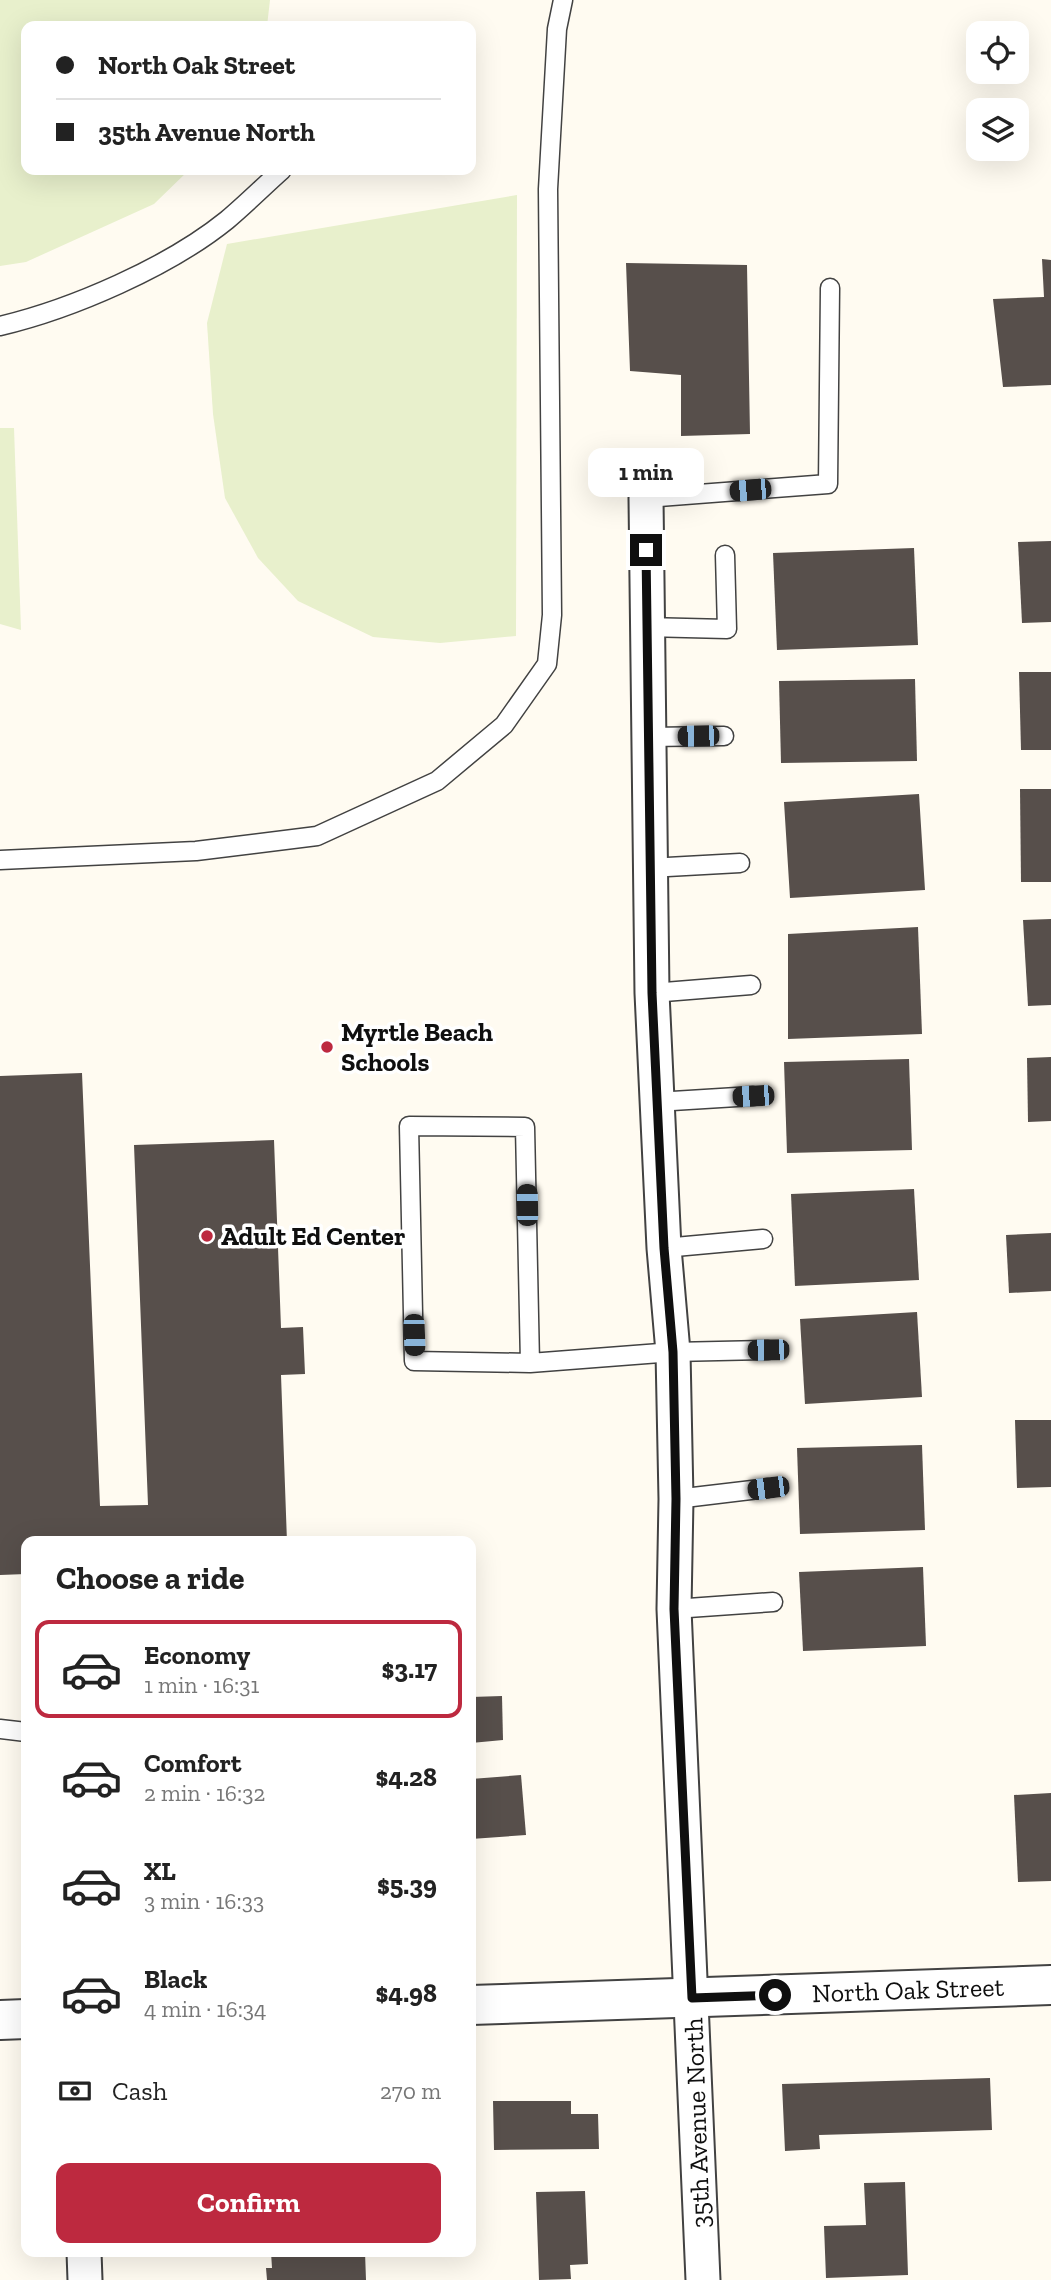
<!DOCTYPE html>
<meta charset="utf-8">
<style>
body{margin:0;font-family:"Zilla Slab",serif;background:#f2f2f2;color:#222;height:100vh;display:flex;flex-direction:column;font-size:26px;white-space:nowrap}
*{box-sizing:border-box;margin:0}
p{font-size:23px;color:#767676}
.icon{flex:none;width:38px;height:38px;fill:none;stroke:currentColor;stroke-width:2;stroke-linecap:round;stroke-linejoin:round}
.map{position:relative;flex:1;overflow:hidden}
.side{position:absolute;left:21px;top:1536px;width:455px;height:721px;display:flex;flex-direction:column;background:#fff;border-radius:14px;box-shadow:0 7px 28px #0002}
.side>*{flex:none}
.guide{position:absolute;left:21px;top:21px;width:455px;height:154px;border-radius:14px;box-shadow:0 7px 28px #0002;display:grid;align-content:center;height:154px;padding:0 35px;background:#fff}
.tools{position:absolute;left:966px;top:21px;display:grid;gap:14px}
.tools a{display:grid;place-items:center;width:63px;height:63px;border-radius:14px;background:#fff;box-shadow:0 7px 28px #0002;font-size:35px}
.end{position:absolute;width:32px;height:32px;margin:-16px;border:9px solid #0f0f0f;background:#fff;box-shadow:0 0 0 4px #fff}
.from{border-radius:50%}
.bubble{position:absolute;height:49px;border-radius:14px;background:#fff;box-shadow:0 7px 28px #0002;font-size:23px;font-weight:700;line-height:49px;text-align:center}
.car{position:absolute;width:21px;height:42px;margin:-21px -10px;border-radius:9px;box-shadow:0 0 5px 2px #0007;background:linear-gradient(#222 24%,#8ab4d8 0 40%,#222 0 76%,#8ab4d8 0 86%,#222 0)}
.guide b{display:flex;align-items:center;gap:24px;height:66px;font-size:26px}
.guide b+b{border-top:2px solid #e0e0e0}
.guide i{width:18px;height:18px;background:#222}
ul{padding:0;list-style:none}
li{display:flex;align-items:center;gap:21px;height:98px;margin:0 14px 10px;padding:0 21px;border:4px solid transparent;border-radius:14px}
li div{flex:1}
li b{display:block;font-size:26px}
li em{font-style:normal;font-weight:700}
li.current{border-color:#bd293f}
li>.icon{width:63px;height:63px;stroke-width:1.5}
h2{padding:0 35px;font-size:32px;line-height:84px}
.pay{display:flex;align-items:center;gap:18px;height:77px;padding:0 35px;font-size:26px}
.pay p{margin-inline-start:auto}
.button{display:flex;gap:14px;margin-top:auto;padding:14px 35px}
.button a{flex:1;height:80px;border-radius:14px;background:#bd293f;color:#fff;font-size:28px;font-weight:700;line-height:80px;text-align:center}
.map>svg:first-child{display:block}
</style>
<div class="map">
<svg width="1051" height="2280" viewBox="0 0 1051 2280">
<rect width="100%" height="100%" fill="#fffbf1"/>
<g fill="#e8f0cc">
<polygon points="0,0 270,0 267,26 26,26 26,170 189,170 154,204 26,262 0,266"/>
<polygon points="517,195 516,636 440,643 373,637 298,601 258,558 225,498 213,414 207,323 227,244"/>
<polygon points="0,428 14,428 21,630 0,624"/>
</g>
<g fill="#574f4b">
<polygon points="1042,259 1051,260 1051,385 1003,387 993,299 1044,297"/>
<polygon points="626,263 747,265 750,434 681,436 681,375 630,371"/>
<polygon points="1051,541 1051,622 1022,623 1018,542"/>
<polygon points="914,548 918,645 777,650 773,553"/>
<polygon points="1019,672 1051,672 1051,750 1021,750"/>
<polygon points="915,679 917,761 781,763 779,681"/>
<polygon points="1020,789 1051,789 1051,882 1021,882"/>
<polygon points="919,794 925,890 790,898 784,802"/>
<polygon points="1051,919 1051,1005 1028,1006 1023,920"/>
<polygon points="918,927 922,1034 788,1039 788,934"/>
<polygon points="1051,1057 1051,1121 1028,1122 1027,1058"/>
<polygon points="909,1059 912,1150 787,1153 784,1062"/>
<polygon points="82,1073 100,1506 148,1505 134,1145 274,1140 281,1328 303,1327 305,1374 281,1375 287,1542 26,1542 26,1574 0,1575 0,1076"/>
<polygon points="914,1189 919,1280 795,1286 791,1194"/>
<polygon points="1051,1233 1051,1291 1009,1293 1006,1235"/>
<polygon points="917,1312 922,1397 805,1404 800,1319"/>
<polygon points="1015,1420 1051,1420 1051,1487 1017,1488"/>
<polygon points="922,1445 925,1530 800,1534 797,1448"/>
<polygon points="923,1567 926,1646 803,1651 799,1572"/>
<polygon points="502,1696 503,1740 471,1743 471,1697"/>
<polygon points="521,1775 526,1835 471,1839 471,1779"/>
<polygon points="1051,1793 1051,1881 1018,1882 1014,1795"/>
<polygon points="990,2078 992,2130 819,2135 820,2149 785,2151 782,2084"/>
<polygon points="493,2101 571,2101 571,2114 598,2114 599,2149 494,2150"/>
<polygon points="905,2182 908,2275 826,2278 824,2226 866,2225 864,2183"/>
<polygon points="585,2191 588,2264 570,2265 571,2279 539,2280 536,2192"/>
<polygon points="271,2252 365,2252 366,2280 267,2280 266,2268 272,2268"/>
</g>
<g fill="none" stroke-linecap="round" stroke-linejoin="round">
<g stroke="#424242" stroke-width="21">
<g id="service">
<path d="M0,326c72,-17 169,-59 227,-106 19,-16 37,-34 55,-50"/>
<polyline points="646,498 828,484 830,288"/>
<polyline points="645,627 727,629 725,555"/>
<polyline points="648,737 724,736"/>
<polyline points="0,860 196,851 317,836 437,781 504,725 547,664 552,615 548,189 557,29 563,0"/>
<polyline points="649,868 740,863"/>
<polyline points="652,993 751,985"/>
<polyline points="656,1102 753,1096"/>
<polyline points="664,1248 763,1239"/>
<polyline points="530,1363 525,1127 409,1126 414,1361 530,1363 673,1352 768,1350"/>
<polyline points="676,1499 768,1488"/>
<polyline points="674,1609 773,1602"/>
<polyline points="0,1729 26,1732"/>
</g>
</g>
<g stroke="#424242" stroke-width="37">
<g id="minor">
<polyline points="646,498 652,993 664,1248 673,1352 676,1499 674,1609 703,2280"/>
<polyline points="84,2252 85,2280"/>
</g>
</g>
<g stroke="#424242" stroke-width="42">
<g id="tertiary">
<polyline points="471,2005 1051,1985"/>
<polyline points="0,2020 26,2019"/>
</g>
</g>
<use href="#service" stroke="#fff" stroke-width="18"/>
<use href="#minor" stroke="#fff" stroke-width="33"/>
<use href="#tertiary" stroke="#fff" stroke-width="38"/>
</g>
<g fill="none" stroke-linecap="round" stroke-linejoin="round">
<polyline stroke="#0f0f0f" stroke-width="9" points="646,550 652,993 664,1248 673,1352 676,1499 674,1609 692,1998 775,1995"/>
</g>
<g fill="#bd293f" stroke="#fff" stroke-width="2.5">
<circle cx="327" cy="1047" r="7"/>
<circle cx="207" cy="1236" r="7"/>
</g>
<g text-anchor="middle" stroke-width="7" stroke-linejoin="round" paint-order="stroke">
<g font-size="26" font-weight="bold" fill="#0f0f0f" stroke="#fff" text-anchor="start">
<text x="341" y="1041">Myrtle Beach<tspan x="341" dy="30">Schools</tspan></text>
<text x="221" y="1245">Adult Ed Center</text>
</g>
<g font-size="26" fill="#0f0f0f" stroke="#fff">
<text transform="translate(908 1990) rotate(-2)" y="9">North Oak Street</text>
<text transform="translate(697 2123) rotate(-92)" y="9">35th Avenue North</text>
</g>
</g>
</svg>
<div class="tools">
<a><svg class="icon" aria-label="locate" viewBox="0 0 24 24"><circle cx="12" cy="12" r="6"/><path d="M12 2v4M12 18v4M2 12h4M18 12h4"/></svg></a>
<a><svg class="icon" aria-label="layers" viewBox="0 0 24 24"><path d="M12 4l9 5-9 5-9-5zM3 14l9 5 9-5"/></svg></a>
</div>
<i class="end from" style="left:775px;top:1995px"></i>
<i class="end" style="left:646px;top:550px"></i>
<div class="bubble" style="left:588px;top:448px;width:116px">1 min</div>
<i class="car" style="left:750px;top:490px;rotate:265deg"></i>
<i class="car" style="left:698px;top:736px;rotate:269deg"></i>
<i class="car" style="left:753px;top:1096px;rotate:267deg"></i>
<i class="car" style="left:527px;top:1205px;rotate:359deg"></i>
<i class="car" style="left:414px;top:1335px;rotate:178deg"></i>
<i class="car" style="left:768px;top:1350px;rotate:269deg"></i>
<i class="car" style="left:768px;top:1488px;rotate:263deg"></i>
<div class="guide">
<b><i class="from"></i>North Oak Street</b>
<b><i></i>35th Avenue North</b>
</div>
<section class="side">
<h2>Choose a ride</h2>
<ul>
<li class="current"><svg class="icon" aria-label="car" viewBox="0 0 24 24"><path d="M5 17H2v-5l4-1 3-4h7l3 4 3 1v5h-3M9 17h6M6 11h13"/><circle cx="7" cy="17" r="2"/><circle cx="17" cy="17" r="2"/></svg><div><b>Economy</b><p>1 min · 16:31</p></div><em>$3.17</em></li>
<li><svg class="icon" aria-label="car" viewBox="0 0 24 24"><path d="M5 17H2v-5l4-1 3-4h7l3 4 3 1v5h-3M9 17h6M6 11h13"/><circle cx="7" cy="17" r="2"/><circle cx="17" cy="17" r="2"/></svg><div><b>Comfort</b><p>2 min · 16:32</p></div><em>$4.28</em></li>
<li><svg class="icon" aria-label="car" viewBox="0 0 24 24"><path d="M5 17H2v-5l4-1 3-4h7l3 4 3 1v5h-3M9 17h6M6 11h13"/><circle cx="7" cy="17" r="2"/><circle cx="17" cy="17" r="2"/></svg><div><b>XL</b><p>3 min · 16:33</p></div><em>$5.39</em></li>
<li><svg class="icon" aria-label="car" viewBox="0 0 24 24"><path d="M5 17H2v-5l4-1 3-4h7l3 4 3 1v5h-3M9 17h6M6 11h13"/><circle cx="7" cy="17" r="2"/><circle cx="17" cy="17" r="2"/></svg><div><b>Black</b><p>4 min · 16:34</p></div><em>$4.98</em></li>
</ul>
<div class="pay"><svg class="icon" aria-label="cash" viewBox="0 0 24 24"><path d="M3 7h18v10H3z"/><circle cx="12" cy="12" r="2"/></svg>Cash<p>270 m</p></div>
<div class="button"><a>Confirm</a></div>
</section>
</div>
